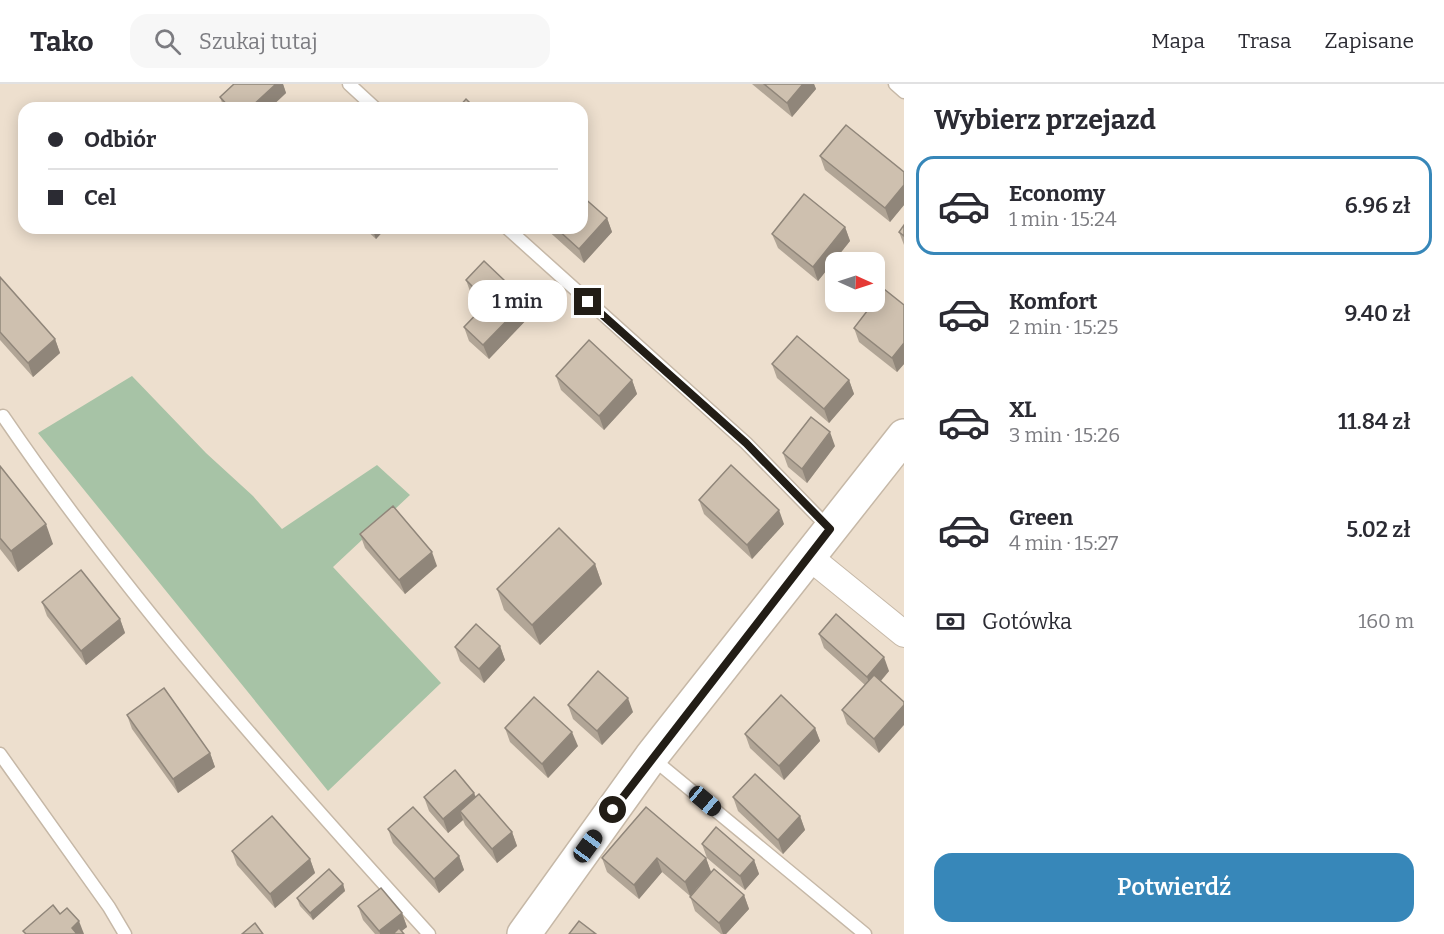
<!DOCTYPE html>
<html lang="pl">
<meta charset="utf-8">
<style>
body{margin:0;font-family:Bitter,serif;background:#f7f7f7;color:#2b2b33;height:100vh;display:flex;flex-direction:column;font-size:22px;white-space:nowrap}
*{box-sizing:border-box;margin:0}
p{font-size:20px;color:#7c7c81}
.icon{flex:none;width:33px;height:33px;fill:none;stroke:currentColor;stroke-width:2;stroke-linecap:round;stroke-linejoin:round}
.map{position:relative;flex:1;overflow:hidden}
.drawer{display:flex;flex-direction:column;background:#fff;width:540px}
.drawer>*{flex:none}
.banner{position:absolute;left:18px;top:18px;width:570px;height:132px;border-radius:18px;box-shadow:0 3px 15px #0003;display:grid;align-content:center;height:132px;padding:0 30px;background:#fff}
.needle{width:39px;rotate:93deg}
.tools{position:absolute;left:825px;top:168px;display:grid;gap:12px}
.tools a{display:grid;place-items:center;width:60px;height:60px;border-radius:12px;background:#fff;box-shadow:0 3px 15px #0003;font-size:30px}
.end{position:absolute;width:27px;height:27px;margin:-14px;border:8px solid #221d16;background:#fff;box-shadow:0 0 0 3px #fff}
.from{border-radius:50%}
.bubble{position:absolute;height:42px;border-radius:18px;background:#fff;box-shadow:0 3px 15px #0003;font-size:20px;font-weight:600;line-height:42px;text-align:center}
.car{position:absolute;width:18px;height:36px;margin:-18px -9px;border-radius:8px;box-shadow:0 0 4px 2px #0007;background:linear-gradient(#222 24%,#8ab4d8 0 40%,#222 0 76%,#8ab4d8 0 86%,#222 0)}
.banner b{display:flex;align-items:center;gap:21px;height:57px;font-size:22px}
.banner b+b{border-top:2px solid #e1e1e2}
.banner i{width:15px;height:15px;background:#2b2b33}
ul{padding:0;list-style:none}
li{display:flex;align-items:center;gap:18px;height:99px;margin:0 12px 9px;padding:0 18px;border:3px solid transparent;border-radius:18px}
li div{flex:1}
li b{display:block;font-size:22px}
li em{font-style:normal;font-weight:600}
li.active{border-color:#3787b9}
li>.icon{width:54px;height:54px;stroke-width:1.5}
h2{padding:0 30px;font-size:27px;line-height:72px}
.pay{display:flex;align-items:center;gap:15px;height:66px;padding:0 30px;font-size:22px}
.pay p{margin-inline-start:auto}
.button{display:flex;gap:12px;margin-top:auto;padding:12px 30px}
.button a{flex:1;height:69px;border-radius:18px;background:#3787b9;color:#fff;font-size:24px;font-weight:600;line-height:69px;text-align:center}
header{display:flex;align-items:center;gap:36px;box-sizing:border-box;height:84px;padding:0 30px;background:#fff;border-bottom:2px solid #e1e1e2}
header strong{font-size:28px}
nav{display:flex;gap:33px;margin-inline-start:auto;font-size:21px}
.search{width:420px;height:54px;background:#f7f7f7;display:flex;align-items:center;gap:15px;box-sizing:border-box;padding:0 21px;border-radius:18px;color:#7c7c81;font-size:22px}
main{display:flex;flex:1;min-height:0}
.map>svg:first-child{display:block}
</style>
<header>
<strong>Tako</strong>
<div class="search"><svg class="icon" aria-label="search" viewBox="0 0 24 24"><circle cx="10" cy="10" r="6"/><path d="M15 15l6 6"/></svg>Szukaj tutaj</div>
<nav><a>Mapa</a><a>Trasa</a><a>Zapisane</a></nav>
</header>
<main>
<div class="map">
<svg width="904" height="850" viewBox="0 0 904 850">
<rect width="100%" height="100%" fill="#eddfce"/>
<polygon fill="#a7c3a6" points="132,292 206,369 253,412 282,445 377,381 410,411 333,483 441,599 328,707 38,349"/>
<g fill="none" stroke-linecap="round" stroke-linejoin="round">
<g stroke="#c6b8a7" stroke-width="15">
<g id="lane">
<polyline points="349,0 375,24"/>
<polyline points="895,0 904,8"/>
<polyline points="507,144 746,359 829,444"/>
<path d="M3,332c126,185 276,353 426,518"/>
<polyline points="0,670 109,823 125,850"/>
<polyline points="652,674 865,850"/>
</g>
</g>
<g stroke="#c6b8a7" stroke-width="28">
<polyline id="street" points="808,472 904,550"/>
</g>
<g stroke="#c6b8a7" stroke-width="36">
<polyline id="secondary" points="524,850 651,673 904,352"/>
</g>
<use href="#lane" stroke="#fff" stroke-width="12"/>
<use href="#street" stroke="#fff" stroke-width="26"/>
<use href="#secondary" stroke="#fff" stroke-width="33"/>
</g>
<g fill="#b1a596">
<polygon points="234,0 283,0 286,9 270,24 224,24 220,13"/>
<polygon points="752,0 814,0 816,5 792,33"/>
<polygon points="820,72 904,88 904,121 890,138 825,86"/>
<polygon points="607,134 612,148 584,179 545,144 582,144"/>
<polygon points="904,141 904,161 899,148"/>
<polygon points="845,143 850,157 818,197 778,164 772,150"/>
<polygon points="364,144 386,144 376,155"/>
<polygon points="0,193 55,255 60,269 33,293 0,256"/>
<polygon points="466,196 526,217 531,231 489,275 469,257 464,243 484,223 471,210"/>
<polygon points="904,221 904,280 897,288 859,258 854,244"/>
<polygon points="772,280 849,296 854,310 829,339 777,294"/>
<polygon points="556,292 632,296 637,310 604,346 561,306"/>
<polygon points="835,362 807,399 788,383 783,369"/>
<polygon points="0,382 53,460 18,488 0,465"/>
<polygon points="699,416 784,440 752,475 704,430"/>
<polygon points="360,450 437,482 405,510 365,464"/>
<polygon points="595,480 602,500 540,561 504,526 497,505"/>
<polygon points="42,518 120,535 125,549 86,581 47,532"/>
<polygon points="819,550 889,587 881,597 879,669 847,640 842,626 865,601 824,564"/>
<polygon points="500,562 505,576 484,599 460,577 455,563"/>
<polygon points="568,621 633,628 602,661 573,635"/>
<polygon points="127,631 210,669 215,683 178,709 132,645"/>
<polygon points="505,644 578,662 548,694 510,658"/>
<polygon points="815,644 820,657 784,696 750,664 745,650"/>
<polygon points="474,709 476,713 512,748 517,762 497,779 465,741 463,736 448,749 429,727 424,713"/>
<polygon points="733,713 800,732 805,746 783,770 738,727"/>
<polygon points="388,745 459,772 464,786 439,809 393,759"/>
<polygon points="702,760 754,776 759,790 745,806 707,774"/>
<polygon points="232,767 310,775 315,789 275,824 237,781"/>
<polygon points="602,774 706,774 711,788 696,805 744,811 749,825 726,850 721,850 695,827 690,812 662,788 639,815 607,788"/>
<polygon points="343,800 345,807 313,836 300,822 297,814"/>
<polygon points="358,822 402,829 407,843 401,847 404,850 375,850 363,836"/>
</g>
<g fill="#90867a">
<polygon points="276,0 283,0 286,9 270,24 250,24"/>
<polygon points="803,0 814,0 816,5 792,33 787,19"/>
<polygon points="904,101 904,121 890,138 885,124"/>
<polygon points="607,134 612,148 584,179 579,165"/>
<polygon points="845,143 850,157 818,197 813,183"/>
<polygon points="356,144 362,144 358,149"/>
<polygon points="372,144 386,144 376,155"/>
<polygon points="526,217 531,231 489,275 483,261"/>
<polygon points="55,255 60,269 33,293 28,279"/>
<polygon points="904,259 904,280 897,288 892,274"/>
<polygon points="632,296 637,310 604,346 599,332"/>
<polygon points="849,296 854,310 829,339 824,325"/>
<polygon points="830,348 835,362 807,399 802,385"/>
<polygon points="779,426 784,440 752,475 747,461"/>
<polygon points="46,440 53,460 18,488 11,467"/>
<polygon points="432,468 437,482 405,510 399,496"/>
<polygon points="595,480 602,500 540,561 532,541"/>
<polygon points="120,535 125,549 86,581 81,567"/>
<polygon points="500,562 505,576 484,599 479,585"/>
<polygon points="884,573 889,587 872,607 867,593"/>
<polygon points="628,614 633,628 602,661 597,647"/>
<polygon points="904,621 904,641 879,669 874,655"/>
<polygon points="815,644 820,657 784,696 779,682"/>
<polygon points="572,648 578,662 548,694 542,680"/>
<polygon points="210,669 215,683 178,709 173,695"/>
<polygon points="474,709 479,723 460,727 463,736 448,749 443,735"/>
<polygon points="800,732 805,746 783,770 778,756"/>
<polygon points="512,748 517,762 497,779 492,765"/>
<polygon points="459,772 464,786 439,809 434,795"/>
<polygon points="657,774 662,788 639,815 634,801"/>
<polygon points="706,774 711,788 690,812 685,798"/>
<polygon points="310,775 315,789 275,824 270,810"/>
<polygon points="754,776 759,790 745,806 740,792"/>
<polygon points="343,800 345,807 313,836 310,829"/>
<polygon points="744,811 749,825 726,850 723,850 719,839"/>
<polygon points="402,829 407,843 398,850 380,850 379,847"/>
<polygon points="79,837 84,850 74,850 72,844"/>
</g>
<g fill="#cec0af" stroke="#90867a" stroke-width="1.5">
<polygon points="234,0 276,0 250,24 230,24 220,13"/>
<polygon points="764,0 803,0 787,19"/>
<polygon points="466,15 475,24 458,24"/>
<polygon points="846,41 904,88 904,101 885,124 820,72"/>
<polygon points="804,110 845,143 813,183 772,150"/>
<polygon points="582,112 607,134 579,165 556,144 582,144"/>
<polygon points="904,141 904,152 899,148"/>
<polygon points="484,177 526,217 483,261 464,243 488,218 466,196"/>
<polygon points="0,193 55,255 28,279 0,248"/>
<polygon points="884,205 904,221 904,259 892,274 854,244"/>
<polygon points="797,252 849,296 824,325 772,280"/>
<polygon points="589,256 632,296 599,332 556,292"/>
<polygon points="811,333 830,348 802,385 783,369"/>
<polygon points="731,381 779,426 747,461 699,416"/>
<polygon points="0,382 46,440 11,467 0,454"/>
<polygon points="393,422 432,468 399,496 360,450"/>
<polygon points="559,444 595,480 532,541 497,505"/>
<polygon points="81,486 120,535 81,567 42,518"/>
<polygon points="836,530 884,573 867,593 819,550"/>
<polygon points="476,540 500,562 479,585 455,563"/>
<polygon points="598,587 628,614 597,647 568,621"/>
<polygon points="874,591 904,618 904,621 874,655 842,626"/>
<polygon points="164,604 210,669 173,695 127,631"/>
<polygon points="781,611 815,644 779,682 745,650"/>
<polygon points="534,613 572,648 542,680 505,644"/>
<polygon points="455,686 474,709 443,735 424,713"/>
<polygon points="755,690 800,732 778,756 733,713"/>
<polygon points="479,710 512,748 492,765 460,727"/>
<polygon points="413,723 459,772 434,795 388,745"/>
<polygon points="646,723 706,774 685,798 657,774 634,801 602,774"/>
<polygon points="272,732 310,775 270,810 232,767"/>
<polygon points="716,743 754,776 740,792 702,760"/>
<polygon points="329,785 343,800 310,829 297,814"/>
<polygon points="714,785 744,811 719,839 690,813"/>
<polygon points="381,804 402,829 379,847 358,822"/>
<polygon points="53,821 60,830 67,824 79,837 72,844 77,850 26,850 23,847"/>
<polygon points="579,837 596,850 569,850"/>
<polygon points="255,839 263,850 242,850"/>
<polygon points="399,844 404,850 393,850"/>
</g>
<g fill="none" stroke-linecap="round" stroke-linejoin="round">
<polyline stroke="#221d16" stroke-width="8" points="588,218 746,359 830,445 613,726"/>
</g>
</svg>
<div class="tools">
<a><svg class="needle" viewBox="-14 -14 28 28"><path d="M0-13l5 13h-10z" fill="#e53935"/><path d="M0 13l5-13h-10z" fill="#7c7c81"/></svg></a>
</div>
<i class="end from" style="left:613px;top:726px"></i>
<i class="end" style="left:588px;top:218px"></i>
<div class="bubble" style="left:468px;top:196px;width:99px">1 min</div>
<i class="car" style="left:705px;top:717px;rotate:130deg"></i>
<i class="car" style="left:588px;top:762px;rotate:36deg"></i>
<div class="banner">
<b><i class="from"></i>Odbiór</b>
<b><i></i>Cel</b>
</div>
</div>
<section class="drawer">
<h2>Wybierz przejazd</h2>
<ul>
<li class="active"><svg class="icon" aria-label="car" viewBox="0 0 24 24"><path d="M5 17H2v-5l4-1 3-4h7l3 4 3 1v5h-3M9 17h6M6 11h13"/><circle cx="7" cy="17" r="2"/><circle cx="17" cy="17" r="2"/></svg><div><b>Economy</b><p>1 min · 15:24</p></div><em>6.96 zł</em></li>
<li><svg class="icon" aria-label="car" viewBox="0 0 24 24"><path d="M5 17H2v-5l4-1 3-4h7l3 4 3 1v5h-3M9 17h6M6 11h13"/><circle cx="7" cy="17" r="2"/><circle cx="17" cy="17" r="2"/></svg><div><b>Komfort</b><p>2 min · 15:25</p></div><em>9.40 zł</em></li>
<li><svg class="icon" aria-label="car" viewBox="0 0 24 24"><path d="M5 17H2v-5l4-1 3-4h7l3 4 3 1v5h-3M9 17h6M6 11h13"/><circle cx="7" cy="17" r="2"/><circle cx="17" cy="17" r="2"/></svg><div><b>XL</b><p>3 min · 15:26</p></div><em>11.84 zł</em></li>
<li><svg class="icon" aria-label="car" viewBox="0 0 24 24"><path d="M5 17H2v-5l4-1 3-4h7l3 4 3 1v5h-3M9 17h6M6 11h13"/><circle cx="7" cy="17" r="2"/><circle cx="17" cy="17" r="2"/></svg><div><b>Green</b><p>4 min · 15:27</p></div><em>5.02 zł</em></li>
</ul>
<div class="pay"><svg class="icon" aria-label="cash" viewBox="0 0 24 24"><path d="M3 7h18v10H3z"/><circle cx="12" cy="12" r="2"/></svg>Gotówka<p>160 m</p></div>
<div class="button"><a>Potwierdź</a></div>
</section>
</main>
